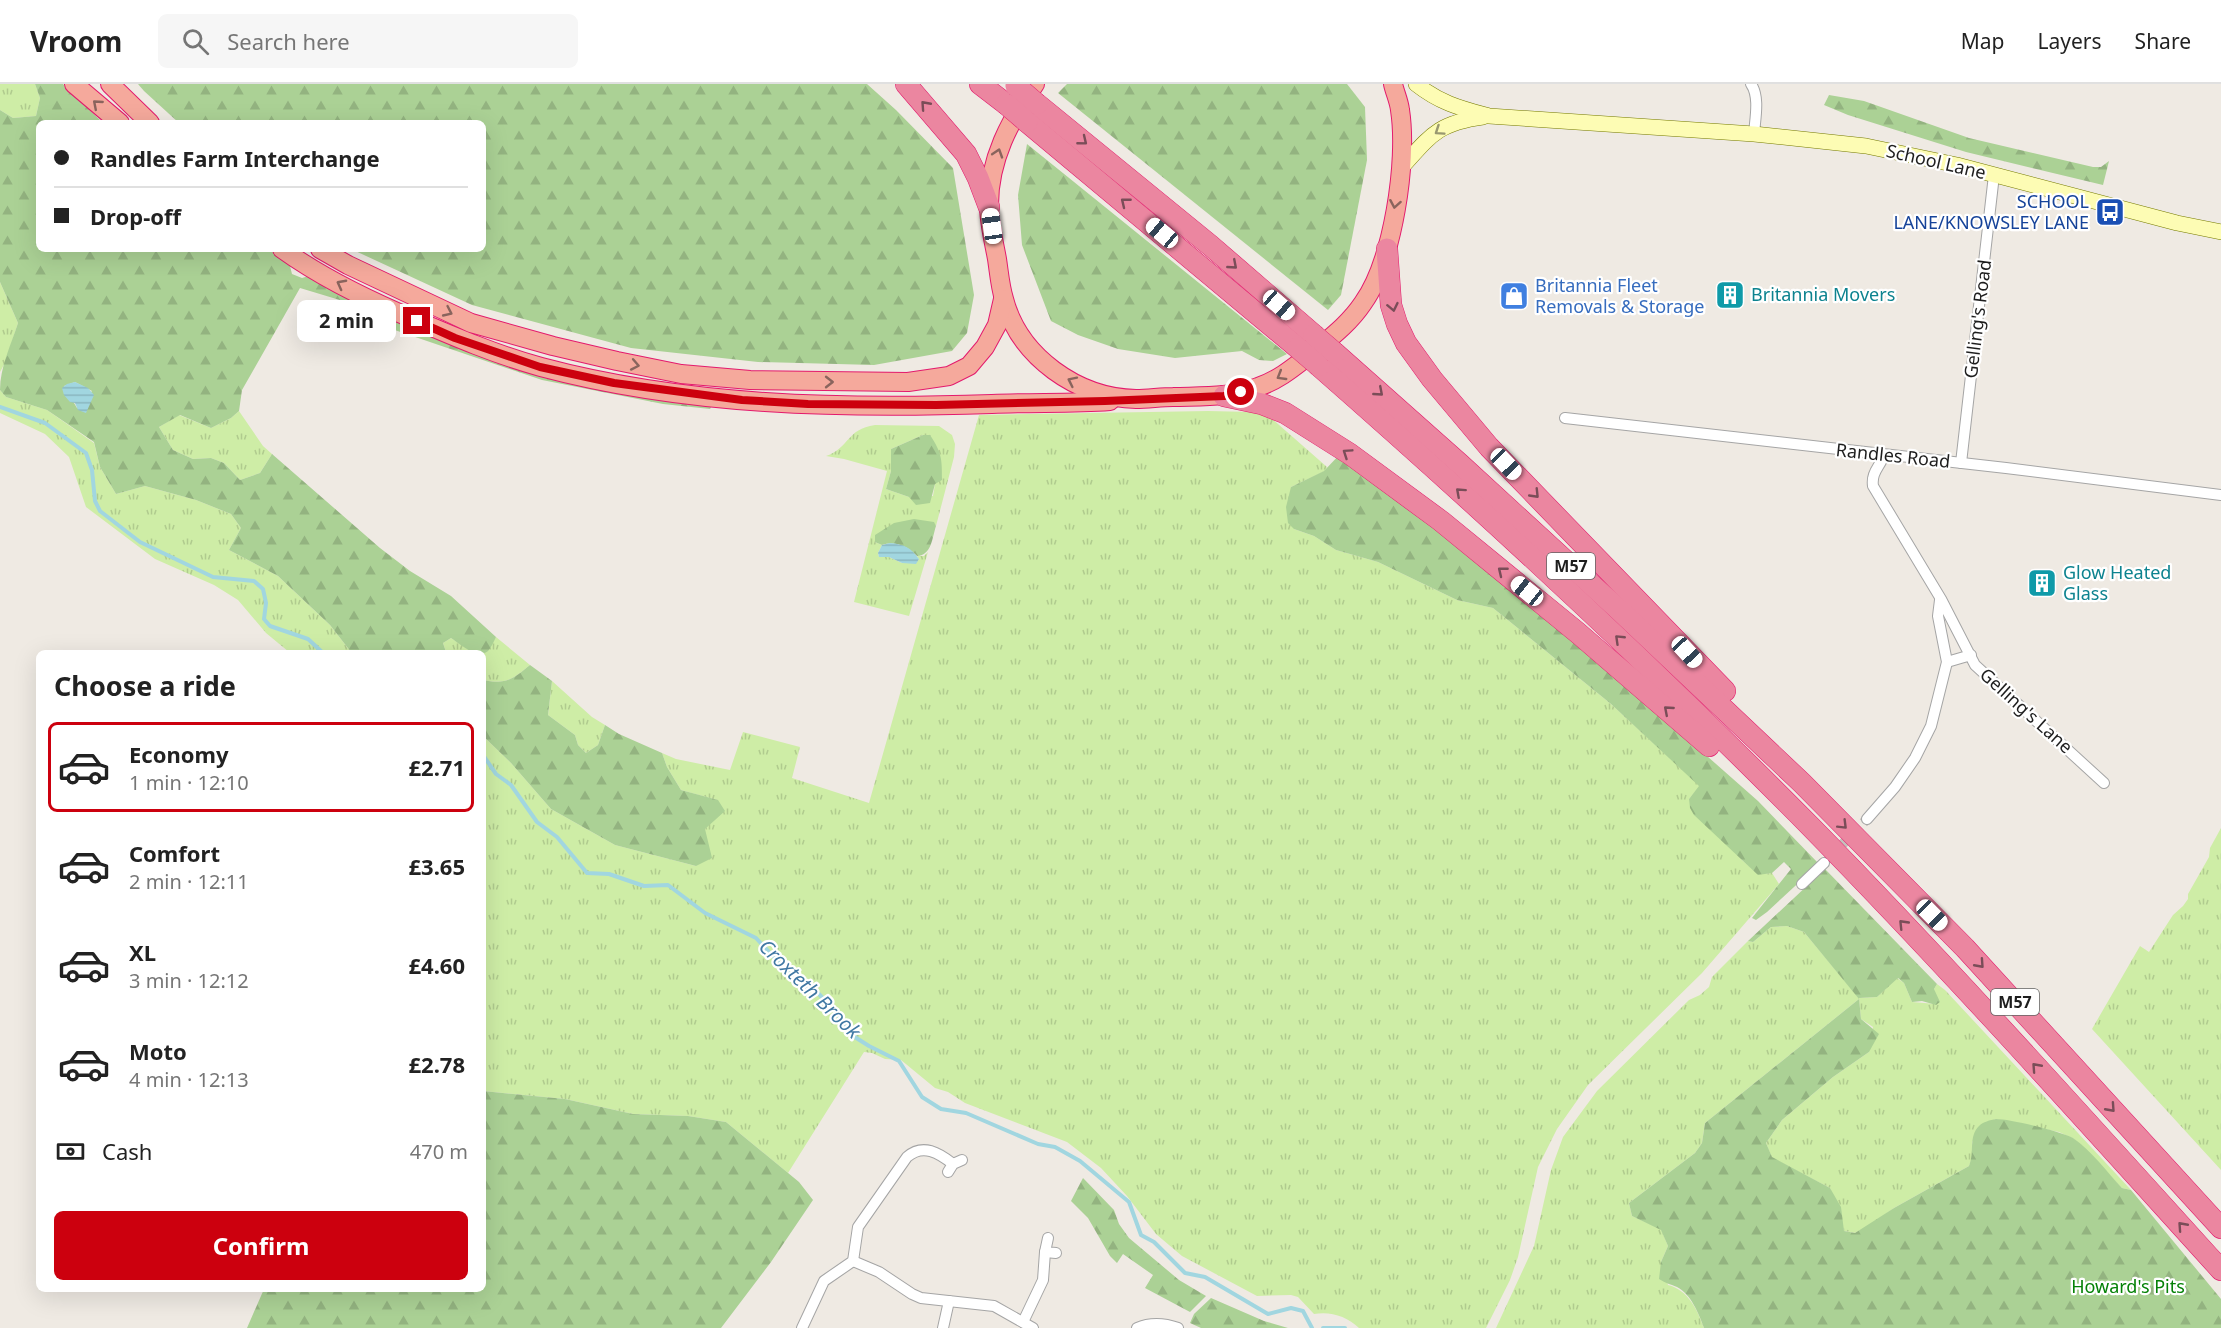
<!DOCTYPE html>
<meta charset="utf-8">
<style>
body{margin:0;font-family:"Noto Sans",sans-serif;background:#f6f6f6;color:#222;height:100vh;display:flex;flex-direction:column;font-size:22px;white-space:nowrap}
*{box-sizing:border-box;margin:0}
p{font-size:20px;color:#767676}
.icon{flex:none;width:33px;height:33px;fill:none;stroke:currentColor;stroke-width:2;stroke-linecap:round;stroke-linejoin:round}
.map{position:relative;flex:1;overflow:hidden}
.sheet{position:absolute;left:36px;top:566px;width:450px;height:642px;display:flex;flex-direction:column;background:#fff;border-radius:9px;box-shadow:0 6px 24px #0002}
.sheet>*{flex:none}
.banner{position:absolute;left:36px;top:36px;width:450px;height:132px;border-radius:9px;box-shadow:0 6px 24px #0002;display:grid;align-content:center;height:132px;padding:0 18px;background:#fff}
.end{position:absolute;width:27px;height:27px;margin:-14px;border:8px solid #cc000e;background:#fff;box-shadow:0 0 0 3px #fff}
.from{border-radius:50%}
.bubble{position:absolute;height:42px;border-radius:9px;background:#fff;box-shadow:0 6px 24px #0002;font-size:20px;font-weight:700;line-height:42px;text-align:center}
.car{position:absolute;width:18px;height:36px;margin:-18px -9px;border-radius:8px;box-shadow:0 0 4px 2px #0007;background:linear-gradient(#fff 24%,#345 0 40%,#fff 0 76%,#345 0 86%,#fff 0)}
.banner b{display:flex;align-items:center;gap:21px;height:57px;font-size:22px}
.banner b+b{border-top:2px solid #e0e0e0}
.banner i{width:15px;height:15px;background:#222}
ul{padding:0;list-style:none}
li{display:flex;align-items:center;gap:18px;height:90px;margin:0 12px 9px;padding:0 6px;border:3px solid transparent;border-radius:9px}
li div{flex:1}
li b{display:block;font-size:22px}
li em{font-style:normal;font-weight:700}
li.on{border-color:#cc000e}
li>.icon{width:54px;height:54px;stroke-width:1.5}
h2{padding:0 18px;font-size:27px;line-height:72px}
.pay{display:flex;align-items:center;gap:15px;height:66px;padding:0 18px;font-size:22px}
.pay p{margin-inline-start:auto}
.cta{display:flex;gap:12px;margin-top:auto;padding:12px 18px}
.cta a{flex:1;height:69px;border-radius:9px;background:#cc000e;color:#fff;font-size:24px;font-weight:700;line-height:69px;text-align:center}
header{display:flex;align-items:center;gap:36px;box-sizing:border-box;height:84px;padding:0 30px;background:#fff;border-bottom:2px solid #e0e0e0}
header strong{font-size:28px}
nav{display:flex;gap:33px;margin-inline-start:auto;font-size:21px}
.search{width:420px;height:54px;background:#f6f6f6;display:flex;align-items:center;gap:15px;box-sizing:border-box;padding:0 21px;border-radius:9px;color:#767676;font-size:22px}
.map>svg:first-child{display:block}
</style>
<header>
<strong>Vroom</strong>
<div class="search"><svg class="icon" aria-label="search" viewBox="0 0 24 24"><circle cx="10" cy="10" r="6"/><path d="M15 15l6 6"/></svg>Search here</div>
<nav><a>Map</a><a>Layers</a><a>Share</a></nav>
</header>
<div class="map">
<svg width="2221" height="1244" viewBox="0 0 2221 1244">
<defs>
<pattern id="grass-tufts" width="24" height="20" patternUnits="userSpaceOnUse" patternTransform="scale(1.5)"><rect width="24" height="20" fill="#ceeda6"/><path d="M3 7l-1-3M5 7V3M7 7l1-3M15 17l-1-3M17 17v-4M19 17l1-3" fill="none" stroke="#b0cb8e"/></pattern>
<pattern id="forest-firs" width="22" height="20" patternUnits="userSpaceOnUse" patternTransform="scale(1.5)"><rect width="22" height="20" fill="#abd195"/><path d="M5 1l3.5 6h-7zM16 11l3.5 6h-7z" fill="#93b380"/></pattern>
<pattern id="water-rules" width="6" height="5" patternUnits="userSpaceOnUse" patternTransform="scale(1.5)"><rect width="6" height="5" fill="#a1d6e0"/><path d="M0 2.5h6" fill="none" stroke="#8ab7c0"/></pattern>
</defs>
<rect width="100%" height="100%" fill="#efeae3"/>
<g fill="url(#grass-tufts)" fill-rule="evenodd">
<polygon points="0,0 35,0 40,14 36,32 13,34 0,26"/>
<polygon points="0,198 18,239 5,279 0,288"/>
<polygon points="0,306 6,313 47,326 94,359 100,383 116,410 145,402 196,416 231,430 241,444 229,466 278,492 330,541 351,568 289,568 266,549 238,516 214,501 155,475 86,423 69,373 45,350 0,329"/>
<polygon points="239,327 263,362 272,370 260,389 240,396 224,379 211,374 193,375 173,366 159,343 179,331 211,344 231,334"/>
<path d="M1208,327l44,1 17,4 58,51 -2,4 -34,16 3,42 20,7 22,14 42,12 79,38 36,8 118,96 89,82 -11,13 53,61 16,14 14,-1 7,11 -77,89 -114,112 -31,44 -19,38 -20,90 -8,23 -24,48h-127c-12,-12 -29,-17 -45,-14l-16,-17 -7,-2 -34,1 -75,-40 -26,-22 -29,-38 -26,-28 -34,-26 -102,-39 -17,-11 -13,-4 -34,-28 -16,-1 -13,-6 -8,-1 -76,121 -62,-51 -38,-6 -55,-2 -68,-15 -82,-8v-355l28,27 40,46 64,36 81,21 9,-37 12,-29 -36,-10 -14,-23 -5,-14 14,6 54,11 13,-38 57,15 -8,31 77,25 110,-388z"/>
<path d="M875,341l64,1 13,9 3,9 -1,13 -18,69 -3,-4 -58,20 7,3 -4,8 1,4h10l13,6 17,-3 -2,-4h7l4,-4 -19,64 -55,-14 33,-131 -43,-12 -18,-3c24,-8 20,-27 49,-31zM923,351h7l5,49 -2,12 -24,1 -23,-8 5,-18v-22z"/>
<path d="M496,553l34,28c-17,14 -24,20 -47,15v-27l4,-2z"/>
<polygon points="451,554 472,568 446,568 443,559"/>
<polygon points="552,597 592,633 605,641 598,661 586,669 578,661 575,651 548,631"/>
<polygon points="2221,744 2221,1086 2092,945 2140,862 2149,868 2173,831 2183,822 2188,815 2188,810 2209,773 2210,764"/>
<path d="M1787,842l17,6 55,66 18,-1 20,-19 7,5 8,19 24,2 -2,-15 3,-5 8,6 186,200 -9,-2 -48,-49 -15,-7 -64,-13 -23,23 1,14 -4,10 -75,42 -27,19 -12,6 -11,-2 -14,-43 -58,-30 -6,-15 16,-23 51,-43 36,-25 4,-25 -12,-8 -2,-20 -154,124 -3,20 -7,10 -66,50 3,13 29,13 7,17 -7,16 7,23c20,5 29,24 36,43h-208l38,-82 17,-76 12,-33 34,-46 92,-91 11,-5 9,-8 3,-10 36,-36 5,1 18,-15z"/>
</g>
<g fill="url(#forest-firs)" fill-rule="evenodd">
<path d="M35,0h28l40,39h-64v126h228l22,13 3,12 10,4 10,-3 71,38 329,93 -2,3 -47,-5 -121,-24 -165,-56 -24,-20 -53,-16 -58,102 -3,21 -8,7 -20,10 -31,-13 -21,12 14,23 20,9 18,-1 13,5 16,17 20,-7 12,-19 108,94 30,23 41,25 45,41c-2,4 -5,11 -8,14 -11,9 -28,-7 -37,-13l-8,5 3,9h-95l-21,-27 -52,-49 -49,-26 12,-22 -10,-14 -35,-14 -51,-14 -29,8 -16,-27 -6,-25 -47,-32 -41,-13 -6,-7c0,-23 11,-45 18,-67l-18,-41v-172l13,8 23,-2 4,-18zM75,298l17,9 -15,17 -13,-22z"/>
<polygon points="138,0 867,0 896,26 953,84 974,211 967,249 952,267 874,281 758,278 631,264 472,221 351,165 483,165 483,39 179,39 144,7"/>
<polygon points="1067,0 1347,0 1365,23 1367,76 1341,211 1328,226 1058,9"/>
<polygon points="1829,11 1864,17 1969,54 2093,83 2101,83 2109,77 2103,101 1966,68 1848,31 1824,21"/>
<polygon points="1027,60 1287,270 1273,277 1259,276 1242,267 1175,274 1118,265 1078,251 1051,237 1022,161 1018,111"/>
<path d="M923,351h7c12,18 12,24 12,45l-7,4 -5,19 -14,2 -7,-8 -23,-8 5,-18v-22z"/>
<polygon points="1341,369 1631,605 1758,717 1819,780 1767,828 1756,836 1752,834 1791,785 1784,778 1772,789 1758,791 1694,731 1690,724 1689,715 1699,702 1611,620 1493,524 1457,516 1378,478 1336,466 1314,452 1294,445 1288,439 1286,423 1291,403 1324,387"/>
<path d="M914,435l20,3 2,4c-4,12 -4,29 -19,30 -10,-10 -22,-15 -35,-11l-7,-3v-7l19,-12z"/>
<path d="M530,581l22,16 -4,34 27,20 3,10 8,8 12,-8 7,-20 14,9 43,19 5,14 14,23 37,10 7,11 -20,18 7,29 -16,8 -81,-21 -64,-36 -40,-46 -28,-27v-56c23,5 30,-1 47,-15z"/>
<path d="M1825,785l112,115 -3,5 6,13 -4,3 -14,-4 -10,1 -8,-19 -6,-5 -21,19 -18,1 2,21 18,15 -10,18 -36,25 -51,43 -16,23 6,14 58,31 11,19 3,24 11,2 39,-25 75,-42c6,-14 -1,-29 10,-40 4,-4 11,-6 17,-7 14,0 64,12 77,19 18,12 34,34 49,50l9,2 90,109v29h-517c-5,-14 -13,-34 -27,-41 -7,-3 -12,-4 -18,-8l2,-17 7,-16 -7,-16 -29,-14 -3,-13 66,-50 7,-10 3,-20 154,-124 -55,-67 -17,-6 -16,1 -18,15 -5,-1z"/>
<polygon points="483,1007 565,1015 633,1030 688,1032 726,1038 799,1098 813,1116 771,1178 721,1244 247,1244 264,1205 483,1204"/>
<polygon points="1083,1094 1114,1126 1119,1140 1129,1154 1179,1196 1206,1212 1190,1228 1145,1204 1153,1191 1123,1170 1117,1179 1110,1172 1088,1134 1071,1117"/>
<polygon points="1211,1214 1264,1237 1288,1244 1201,1244 1190,1239 1194,1230"/>
</g>
<g fill="url(#water-rules)">
<polygon points="75,298 88,304 94,311 86,329 78,326 75,319 70,318 64,311 62,304 67,300"/>
<path d="M890,459c14,1 21,5 29,16l-3,5 -14,-1 -13,-6h-10l-1,-4 4,-8z"/>
</g>
<g fill="none" stroke-linecap="round" stroke-linejoin="round">
<g stroke="#a1d6e0" stroke-width="4">
<polyline points="0,323 45,339 86,369 92,386 95,417 100,427 140,458 213,493 254,497 263,505 266,519 264,535 270,542 308,555 322,568"/>
<polyline points="483,671 496,690 511,701 537,738 557,753 587,789 609,790 644,802 668,801 705,829 756,854 798,899 818,909 836,928 850,950 869,962 899,977 922,1013 941,1025 966,1029 1038,1060 1055,1063 1080,1077 1129,1118 1141,1151 1154,1158 1185,1189 1205,1193 1268,1230 1291,1224 1303,1227 1312,1244"/>
<polyline points="1323,1244 1345,1244"/>
</g>
<polyline stroke="#c5c1bc" stroke-width="10" stroke-dasharray="10 5" stroke-linecap="butt" points="1832,771 1867,735"/>
<g stroke="#a5a5a5" stroke-width="12">
<g id="minor">
<path d="M1751,0c9,13 4,35 3,50"/>
<polyline points="1565,334 2006,384 2221,411"/>
<path d="M1884,371c-4,12 -13,17 -11,31l68,113 34,66 129,118"/>
<polyline points="1961,379 1994,91"/>
<polyline points="1947,578 1971,571"/>
<polyline points="1867,735 1895,703 1915,674 1931,642 1947,578 1938,532 1940,516"/>
<polyline points="1802,800 1824,779"/>
<polyline points="948,1088 953,1080 962,1076"/>
<polyline points="1048,1154 1045,1168 1056,1169"/>
<polyline points="853,1177 879,1188 912,1210 921,1214 994,1222 1033,1244"/>
<polyline points="1023,1238 1043,1196 1045,1168"/>
<path d="M802,1244l22,-47 29,-20 5,-34 49,-70c16,-14 32,-4 46,7"/>
<polyline points="943,1244 949,1217"/>
<path d="M1137,1244c14,-6 27,-5 41,0"/>
</g>
</g>
<g stroke="#757a00" stroke-width="16">
<g id="secondary">
<path d="M1416,0c24,19 44,24 73,32l265,18 112,12 91,19 220,58 44,9"/>
<path d="M1402,83c29,-32 36,-44 81,-50"/>
</g>
</g>
<g stroke="#e31a6d" stroke-width="20">
<g id="trunk">
<polyline points="74,0 120,39"/>
<polyline points="110,0 150,39"/>
<path d="M1035,0c-25,37 -46,75 -46,121 0,18 5,37 8,54 2,13 3,27 7,40 15,58 74,99 132,100 12,0 25,-2 37,-2 29,-1 57,1 85,-10 21,-7 36,-20 53,-33 19,-16 38,-30 52,-51 30,-42 45,-142 37,-193 -1,-9 -5,-17 -7,-26"/>
<path d="M282,165c40,29 86,51 131,70 42,18 84,36 128,48 146,39 301,42 451,37 39,-2 79,0 118,-3"/>
<polyline points="320,165 348,181 471,239 553,262 617,277 681,290 750,296 908,298 949,292 969,282 985,263 997,241 1003,215"/>
</g>
</g>
<g stroke="#e31a6d" stroke-width="22">
<g id="motorway">
<polyline points="906,0 966,70 978,94 989,123"/>
<polyline points="980,0 1006,20"/>
<polyline points="1037,20 1211,162 1314,251"/>
<polyline points="1027,38 1298,264"/>
<polyline points="1387,165 1391,221 1397,240 1406,259 1432,295 1489,363 1725,607"/>
<polyline points="1335,269 1460,380 1618,525 1802,699 1965,864 2221,1144"/>
<path d="M1319,282c169,148 334,301 492,461 141,144 275,294 410,443"/>
<polyline points="1224,312 1262,320 1285,329 1350,370 1441,437 1578,549 1709,662"/>
</g>
</g>
<use href="#minor" stroke="#fff" stroke-width="10"/>
<use href="#secondary" stroke="#fdfcb4" stroke-width="15"/>
<use href="#trunk" stroke="#f5a99c" stroke-width="18"/>
<use href="#motorway" stroke="#eb86a0" stroke-width="21"/>
<g stroke="#e31a6d" stroke-width="22" stroke-linecap="butt">
<g id="motorway-bridge">
<polyline points="1016,2 1037,20"/>
<polyline points="1006,20 1027,38"/>
<polyline points="1314,251 1335,269"/>
<polyline points="1298,264 1319,282"/>
</g>
</g>
<use href="#motorway-bridge" stroke="#eb86a0" stroke-width="21"/>
</g>
<defs><path id="oneway-chevron" d="M-2-3.5L2.5 0L-2 3.5" fill="none" stroke-width="1.6" stroke-linecap="round" stroke-linejoin="round" transform="scale(1.5)"/></defs>
<g stroke="#8a645d">
<use href="#oneway-chevron" transform="translate(97 20) rotate(-139)"/>
<use href="#oneway-chevron" transform="translate(998 69) rotate(-72)"/>
<use href="#oneway-chevron" transform="translate(1395 120) rotate(100)"/>
<use href="#oneway-chevron" transform="translate(341 200) rotate(-152)"/>
<use href="#oneway-chevron" transform="translate(448 228) rotate(25)"/>
<use href="#oneway-chevron" transform="translate(635 281) rotate(11)"/>
<use href="#oneway-chevron" transform="translate(1281 292) rotate(149)"/>
<use href="#oneway-chevron" transform="translate(1072 297) rotate(-154)"/>
<use href="#oneway-chevron" transform="translate(829 298)"/>
</g>
<g stroke="#7a4d58">
<use href="#oneway-chevron" transform="translate(925 21) rotate(-132)"/>
<use href="#oneway-chevron" transform="translate(1083 57) rotate(39)"/>
<use href="#oneway-chevron" transform="translate(1125 118) rotate(-141)"/>
<use href="#oneway-chevron" transform="translate(1233 181) rotate(41)"/>
<use href="#oneway-chevron" transform="translate(1393 223) rotate(78)"/>
<use href="#oneway-chevron" transform="translate(1379 308) rotate(41)"/>
<use href="#oneway-chevron" transform="translate(1347 369) rotate(-146)"/>
<use href="#oneway-chevron" transform="translate(1460 408) rotate(-138)"/>
<use href="#oneway-chevron" transform="translate(1535 410) rotate(46)"/>
<use href="#oneway-chevron" transform="translate(1502 487) rotate(-141)"/>
<use href="#oneway-chevron" transform="translate(1619 555) rotate(-136)"/>
<use href="#oneway-chevron" transform="translate(1668 626) rotate(-139)"/>
<use href="#oneway-chevron" transform="translate(1843 741) rotate(45)"/>
<use href="#oneway-chevron" transform="translate(1903 840) rotate(-134)"/>
<use href="#oneway-chevron" transform="translate(1980 880) rotate(48)"/>
<use href="#oneway-chevron" transform="translate(2036 983) rotate(-132)"/>
<use href="#oneway-chevron" transform="translate(2111 1024) rotate(48)"/>
<use href="#oneway-chevron" transform="translate(2182 1142) rotate(-132)"/>
</g>
<use stroke="#999870" href="#oneway-chevron" transform="translate(1439 47) rotate(146)"/>
<g fill="none" stroke-linecap="round" stroke-linejoin="round">
<polyline stroke="#cc000e" stroke-width="8" points="417,237 455,254 540,283 614,299 742,316 808,320 936,321 1105,317 1224,312 1241,308"/>
</g>
<defs>
<g id="bus-square" transform="scale(1.5)"><rect x="-9" y="-9" width="18" height="18" rx="4" fill="#1a4fb4" stroke="#fff"/><path d="M-5-6H5V4H4V6H2V4H-2V6H-4V4H-5ZM-3.5-4V0h7V-4ZM-3.5 1.2v1.5H-2V1.2ZM2 1.2v1.5H3.5V1.2Z" fill="#fff"/></g>
<g id="building-square" transform="scale(1.5)"><rect x="-9" y="-9" width="18" height="18" rx="4" fill="#0f9aa8" stroke="#fff"/><path d="M-4-6H4V6H1V3H-1V6H-4ZM-2.5-4.3h1.7v1.8h-1.7ZM.8-4.3h1.7v1.8H.8ZM-2.5-1h1.7V.8h-1.7ZM.8-1h1.7V.8H.8Z" fill="#fff"/></g>
<g id="shop-square" transform="scale(1.5)"><rect x="-9" y="-9" width="18" height="18" rx="4" fill="#3f7fe0" stroke="#fff"/><path d="M-5-2.5h2.3a2.7 3.5 0 0 1 5.4 0H5L5.5 6h-11ZM-1.5-2.5h3a1.5 2.3 0 0 0-3 0Z" fill="#fff"/></g>
</defs>
<g fill-rule="evenodd">
<use href="#bus-square" x="2110" y="128"/>
<use href="#building-square" x="1730" y="211"/>
<use href="#shop-square" x="1514" y="212"/>
<use href="#building-square" x="2042" y="499"/>
</g>
<g text-anchor="middle" stroke-width="4.5" stroke-linejoin="round" paint-order="stroke">
<g fill="#fff" stroke="#626262" stroke-width="1.5">
<rect x="1547" y="469" width="48" height="26" rx="4.5"/>
<rect x="1991" y="905" width="48" height="26" rx="4.5"/>
</g>
<g font-size="16" font-weight="bold" fill="#1e1e1e">
<text x="1571" y="488">M57</text>
<text x="2015" y="924">M57</text>
</g>
<g font-size="18" fill="#1e1e1e" stroke="#fff">
<text transform="translate(1936 78) rotate(13)" y="6">School Lane</text>
<text transform="translate(1978 235) rotate(-83)" y="6">Gelling's Road</text>
<text transform="translate(1893 372) rotate(6)" y="6">Randles Road</text>
<text transform="translate(2026 627) rotate(42)" y="6">Gelling's Lane</text>
</g>
<g font-size="18" fill="#164399" stroke="#fff" text-anchor="end">
<text x="2089" y="124">SCHOOL<tspan x="2089" dy="21">LANE/KNOWSLEY LANE</tspan></text>
</g>
<g font-size="18" fill="#366cbe" stroke="#fff" text-anchor="start">
<text x="1535" y="208">Britannia Fleet<tspan x="1535" dy="21">Removals &amp; Storage</tspan></text>
</g>
<g font-size="18" fill="#0d838f" stroke="#fff" text-anchor="start">
<text x="1751" y="217">Britannia Movers</text>
<text x="2063" y="495">Glow Heated<tspan x="2063" dy="21">Glass</tspan></text>
</g>
<g font-size="18" fill="#058207" stroke="#fff">
<text x="2128" y="1209">Howard's Pits</text>
</g>
<g font-size="20" font-style="italic" fill="#4078a3" stroke="#fff">
<text transform="translate(810 905) rotate(44)" y="7">Croxteth Brook</text>
</g>
</g>
</svg>
<i class="end from" style="left:1241px;top:308px"></i>
<i class="end" style="left:417px;top:237px"></i>
<div class="bubble" style="left:297px;top:216px;width:99px">2 min</div>
<i class="car" style="left:992px;top:142px;rotate:352deg"></i>
<i class="car" style="left:1162px;top:149px;rotate:310deg"></i>
<i class="car" style="left:1279px;top:221px;rotate:131deg"></i>
<i class="car" style="left:1506px;top:380px;rotate:136deg"></i>
<i class="car" style="left:1527px;top:507px;rotate:309deg"></i>
<i class="car" style="left:1687px;top:568px;rotate:137deg"></i>
<i class="car" style="left:1932px;top:831px;rotate:135deg"></i>
<div class="banner">
<b><i class="from"></i>Randles Farm Interchange</b>
<b><i></i>Drop-off</b>
</div>
<section class="sheet">
<h2>Choose a ride</h2>
<ul>
<li class="on"><svg class="icon" aria-label="car" viewBox="0 0 24 24"><path d="M5 17H2v-5l4-1 3-4h7l3 4 3 1v5h-3M9 17h6M6 11h13"/><circle cx="7" cy="17" r="2"/><circle cx="17" cy="17" r="2"/></svg><div><b>Economy</b><p>1 min · 12:10</p></div><em>£2.71</em></li>
<li><svg class="icon" aria-label="car" viewBox="0 0 24 24"><path d="M5 17H2v-5l4-1 3-4h7l3 4 3 1v5h-3M9 17h6M6 11h13"/><circle cx="7" cy="17" r="2"/><circle cx="17" cy="17" r="2"/></svg><div><b>Comfort</b><p>2 min · 12:11</p></div><em>£3.65</em></li>
<li><svg class="icon" aria-label="car" viewBox="0 0 24 24"><path d="M5 17H2v-5l4-1 3-4h7l3 4 3 1v5h-3M9 17h6M6 11h13"/><circle cx="7" cy="17" r="2"/><circle cx="17" cy="17" r="2"/></svg><div><b>XL</b><p>3 min · 12:12</p></div><em>£4.60</em></li>
<li><svg class="icon" aria-label="car" viewBox="0 0 24 24"><path d="M5 17H2v-5l4-1 3-4h7l3 4 3 1v5h-3M9 17h6M6 11h13"/><circle cx="7" cy="17" r="2"/><circle cx="17" cy="17" r="2"/></svg><div><b>Moto</b><p>4 min · 12:13</p></div><em>£2.78</em></li>
</ul>
<div class="pay"><svg class="icon" aria-label="cash" viewBox="0 0 24 24"><path d="M3 7h18v10H3z"/><circle cx="12" cy="12" r="2"/></svg>Cash<p>470 m</p></div>
<div class="cta"><a>Confirm</a></div>
</section>
</div>
